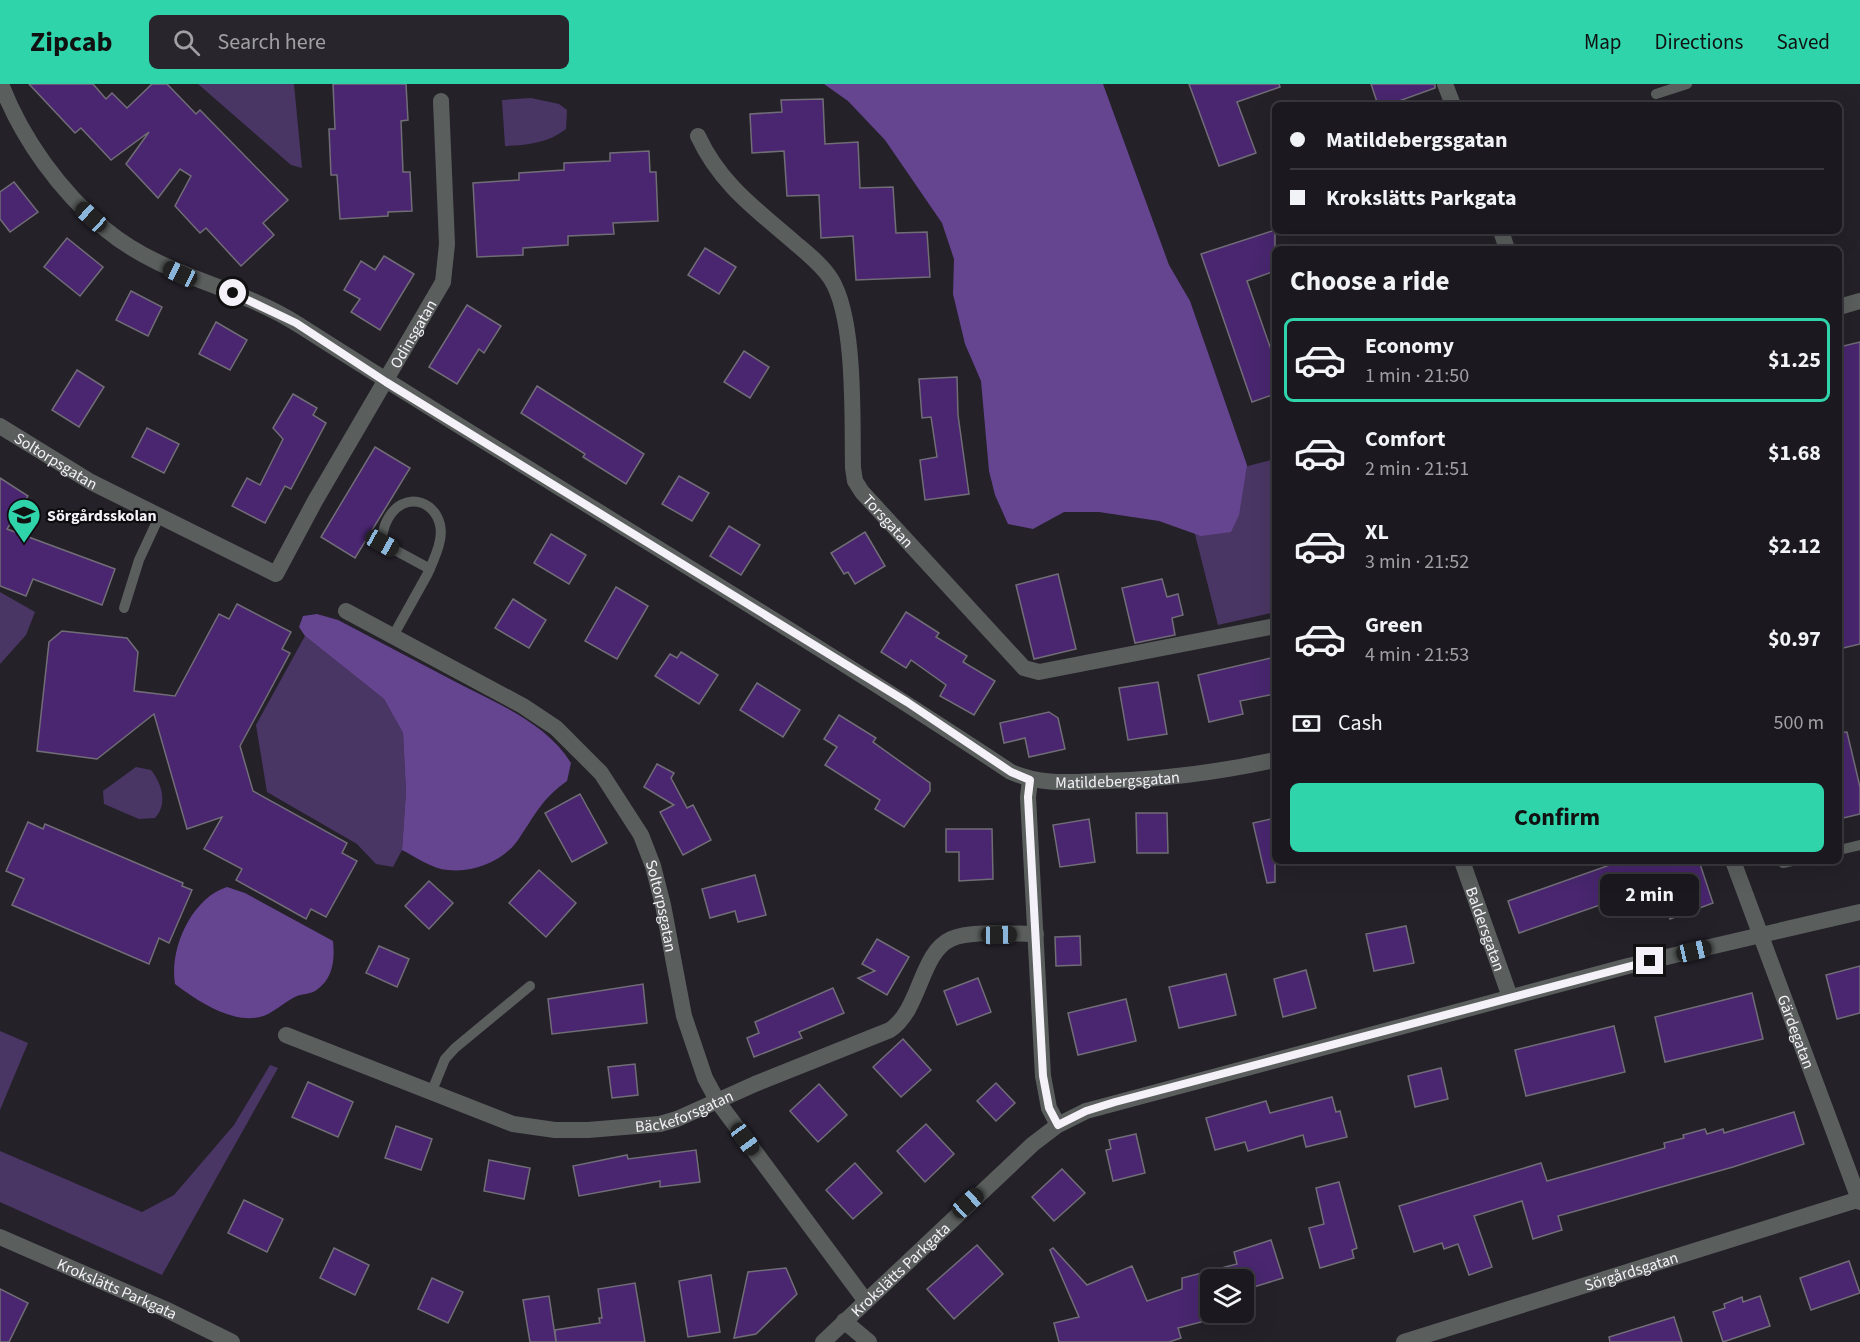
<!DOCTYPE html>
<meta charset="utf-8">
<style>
body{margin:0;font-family:"Source Sans 3",sans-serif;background:#28262c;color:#f1f3f6;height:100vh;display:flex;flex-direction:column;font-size:22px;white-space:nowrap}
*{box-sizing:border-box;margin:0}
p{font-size:20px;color:#a0a0a4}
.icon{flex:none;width:33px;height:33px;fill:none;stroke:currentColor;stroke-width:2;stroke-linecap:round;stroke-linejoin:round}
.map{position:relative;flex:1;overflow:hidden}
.details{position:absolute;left:1272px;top:162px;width:570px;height:618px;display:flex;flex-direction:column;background:#1b191f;border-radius:9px;box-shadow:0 6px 24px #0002,0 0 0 2px #39383d}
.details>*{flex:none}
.guide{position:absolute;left:1272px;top:18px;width:570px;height:132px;border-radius:9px;box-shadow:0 6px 24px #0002,0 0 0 2px #39383d;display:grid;align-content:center;height:132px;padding:0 18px;background:#1b191f}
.fabs{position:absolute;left:1200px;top:1185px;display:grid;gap:12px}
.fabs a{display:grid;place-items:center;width:54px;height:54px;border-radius:9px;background:#1b191f;box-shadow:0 6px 24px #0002,0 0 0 2px #39383d;font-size:30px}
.end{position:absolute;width:27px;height:27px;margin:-14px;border:8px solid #f4f2f8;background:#111;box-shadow:0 0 0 3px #111}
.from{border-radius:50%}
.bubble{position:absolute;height:42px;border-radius:9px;background:#1b191f;box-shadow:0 6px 24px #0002,0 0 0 2px #39383d;font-size:20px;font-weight:700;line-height:42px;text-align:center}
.car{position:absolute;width:18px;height:36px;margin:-18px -9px;border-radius:8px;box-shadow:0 0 4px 2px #0007;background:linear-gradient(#222 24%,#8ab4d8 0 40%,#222 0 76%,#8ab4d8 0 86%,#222 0)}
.guide b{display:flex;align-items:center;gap:21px;height:57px;font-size:22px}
.guide b+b{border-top:2px solid #39383d}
.guide i{width:15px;height:15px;background:#f1f3f6}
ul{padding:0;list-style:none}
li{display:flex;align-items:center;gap:18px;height:84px;margin:0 12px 9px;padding:0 6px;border:3px solid transparent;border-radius:9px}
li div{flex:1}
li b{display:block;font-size:22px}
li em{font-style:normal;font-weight:700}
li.current{border-color:#2fd4aa}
li>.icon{width:54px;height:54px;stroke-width:1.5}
h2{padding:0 18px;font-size:27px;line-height:72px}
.pay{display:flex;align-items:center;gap:15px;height:66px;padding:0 18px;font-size:22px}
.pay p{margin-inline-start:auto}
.cta{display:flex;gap:12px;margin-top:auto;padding:12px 18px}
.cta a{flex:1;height:69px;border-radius:9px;background:#2fd4aa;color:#111;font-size:24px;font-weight:700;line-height:69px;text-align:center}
header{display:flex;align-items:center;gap:36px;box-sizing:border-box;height:84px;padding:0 30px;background:#2fd4aa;color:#111}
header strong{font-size:28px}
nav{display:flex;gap:33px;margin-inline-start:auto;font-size:21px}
.search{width:420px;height:54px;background:#28262c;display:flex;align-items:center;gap:15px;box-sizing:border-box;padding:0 21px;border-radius:9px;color:#a0a0a4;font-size:22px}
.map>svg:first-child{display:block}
</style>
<header>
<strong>Zipcab</strong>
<div class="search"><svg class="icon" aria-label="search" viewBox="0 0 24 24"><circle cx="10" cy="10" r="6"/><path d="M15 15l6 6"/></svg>Search here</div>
<nav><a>Map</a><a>Directions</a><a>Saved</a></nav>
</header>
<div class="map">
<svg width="1860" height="1258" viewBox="0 0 1860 1258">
<rect width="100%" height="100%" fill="#242129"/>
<g fill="#4a3664">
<polygon points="198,0 294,0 302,84 291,81"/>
<path d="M531,14l28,6 8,6 -1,19c-18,14 -38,16 -61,17l-3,-46z"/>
<polygon points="1275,375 1275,528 1218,541 1182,399"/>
<polygon points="0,508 35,528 26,551 0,580"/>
<polygon points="305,552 384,615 403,649 406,708 402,766 393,783 376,780 357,760 267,708 256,641"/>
<path d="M136,683l15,3c11,14 17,34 4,48l-16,1 -35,-15 -1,-13z"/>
<polygon points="0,947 28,959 0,1026"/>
<polygon points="270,981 278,984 162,1191 0,1118 0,1067 142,1128 174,1111 234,1041"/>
</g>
<g fill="#664590">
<polygon points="824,0 1103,0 1169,181 1190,217 1247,381 1239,431 1231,448 1201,452 1159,437 1099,428 1064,428 1033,445 1008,440 995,411 989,387 981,297 965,260 953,210 954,175 942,139 885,56 848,17"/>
<path d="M317,530l21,6c38,20 76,40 114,60 41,22 93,41 119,83l-4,18c-24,17 -31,32 -47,56 -14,23 -45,36 -72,33 -16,-1 -32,-13 -46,-20l4,-58 -3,-59 -19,-34 -79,-63 -6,-9 4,-11z"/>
<path d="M227,803l18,6 88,48c2,19 0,39 -18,50 -5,3 -12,3 -18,5 -12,5 -24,18 -37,21 -28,7 -64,-17 -85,-33 -6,-36 17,-86 52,-97z"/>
</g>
<g fill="#49266f" stroke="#716d77" stroke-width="1.5">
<polygon points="29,0 93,0 106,15 112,9 127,24 152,0 167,0 196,30 200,26 288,116 263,139 274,151 241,182 206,144 200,149 175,122 191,92 180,85 158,114 126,80 149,48 111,76 81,44 75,49"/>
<polygon points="333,0 406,0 408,36 401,37 403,88 410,88 412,127 388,128 388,132 340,135 337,91 331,91 329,45 335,45"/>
<polygon points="1189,0 1279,0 1280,3 1237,18 1256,69 1219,82"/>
<polygon points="1371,0 1435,0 1435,4 1388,21 1378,21"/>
<polygon points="823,15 825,60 858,58 860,104 893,103 896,149 927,148 930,193 856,196 853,152 821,154 819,111 787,112 784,67 752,69 750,30 782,28 781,16"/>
<polygon points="649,67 650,88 656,88 658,137 613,139 614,150 568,152 568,161 523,164 523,171 477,173 473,99 519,96 519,89 564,86 564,79 610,77 610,69"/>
<polygon points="14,98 38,128 10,148 0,135 0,108"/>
<polygon points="1275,146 1275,187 1247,197 1275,277 1275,310 1252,318 1201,170"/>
<polygon points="67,154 103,183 80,212 44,183"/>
<polygon points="705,164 736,183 719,210 688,191"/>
<polygon points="384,172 414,190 380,246 351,228 360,215 344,206 361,177 375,186"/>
<polygon points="131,207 162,223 148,252 116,236"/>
<polygon points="467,221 501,242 484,269 479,265 457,300 429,283"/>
<polygon points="216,238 247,256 230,286 199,270"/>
<polygon points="1860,258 1860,560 1839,565 1839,263"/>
<polygon points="744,267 769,283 750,314 724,298"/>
<polygon points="77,286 104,303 79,343 52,326"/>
<polygon points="957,293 958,331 969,410 925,416 920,376 937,373 931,333 922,334 919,295"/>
<polygon points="537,302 644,370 626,400 583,373 585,370 521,329"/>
<polygon points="293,310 317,324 313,331 326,339 291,405 285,402 265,439 232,422 247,394 260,401 283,355 273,344"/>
<polygon points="147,344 179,360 164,389 132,373"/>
<polygon points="375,363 410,384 355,474 321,453"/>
<polygon points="679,392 709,409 692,437 662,420"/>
<polygon points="0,394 28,412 7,445 115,485 102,521 33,495 26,512 0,502"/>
<polygon points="729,442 760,461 741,491 710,472"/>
<polygon points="865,448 885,482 855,500 848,488 844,490 831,469"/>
<polygon points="551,450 586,471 569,500 534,479"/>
<polygon points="1058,490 1076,565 1034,575 1016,501"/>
<polygon points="1162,495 1167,513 1178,510 1183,531 1172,534 1175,551 1135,559 1122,504"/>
<polygon points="616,503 648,522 617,575 585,557"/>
<polygon points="513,515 546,536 529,564 495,544"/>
<polygon points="237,520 291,548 282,565 290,569 240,662 253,707 347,759 342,769 357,777 326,833 311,825 306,835 283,822 236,796 242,785 204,765 222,733 187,745 154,630 97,675 37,667 49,558 62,547 127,554 138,568 134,607 175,612 219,530 229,535"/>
<polygon points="906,528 939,549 936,553 967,572 963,578 995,597 974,631 940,612 946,601 911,576 906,584 881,568"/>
<polygon points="681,568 718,591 699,620 655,592 670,570 677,574"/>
<polygon points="1275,573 1275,610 1240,617 1243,630 1209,638 1198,591"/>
<polygon points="1158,598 1167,650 1128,656 1119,604"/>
<polygon points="757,599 800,626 783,653 740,626"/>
<polygon points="1049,628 1058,634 1065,665 1029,673 1025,654 1004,659 1000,639"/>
<polygon points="839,631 876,654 873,658 930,699 930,707 904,743 875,725 880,716 825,681 837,663 824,655"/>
<polygon points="1847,648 1860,703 1860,730 1839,735 1839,649"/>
<polygon points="657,680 674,689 671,694 687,724 693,721 711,756 683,771 660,728 674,721 644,703"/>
<polygon points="580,710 607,759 572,778 545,729"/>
<polygon points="1136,729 1167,729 1168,769 1137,769"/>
<polygon points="1275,734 1275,798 1267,799 1253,739"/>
<polygon points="1089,735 1095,778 1060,783 1053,741"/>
<polygon points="28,738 43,745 45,740 183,799 182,802 192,806 169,859 159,854 149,880 12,821 24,795 6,787"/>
<polygon points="946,745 992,745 993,795 959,797 959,768 946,768"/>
<polygon points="1621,777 1699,777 1713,819 1670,835 1658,801 1519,849 1508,817"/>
<polygon points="539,786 576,819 546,853 509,819"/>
<polygon points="755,791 766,831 738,838 735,827 710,834 702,805"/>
<polygon points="429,797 453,819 429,845 405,822"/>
<polygon points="1406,842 1414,879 1374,887 1366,850"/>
<polygon points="1080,852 1081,881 1056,882 1055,853"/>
<polygon points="877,855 909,873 887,911 858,894 875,887 862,880"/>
<polygon points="379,862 409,875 397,903 366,889"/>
<polygon points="1860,882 1860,929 1837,935 1826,891"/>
<polygon points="1306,886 1316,924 1283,933 1274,895"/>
<polygon points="1226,890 1236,931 1179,944 1169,903"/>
<polygon points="978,894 991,928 957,941 944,907"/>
<polygon points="643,900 647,939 552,950 548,915"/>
<polygon points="833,904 844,929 799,948 802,954 754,973 747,954 759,949 755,938"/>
<polygon points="1752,909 1763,955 1665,978 1655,933"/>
<polygon points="1126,915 1136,957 1078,971 1068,929"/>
<polygon points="1614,942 1625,988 1526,1012 1515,966"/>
<polygon points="903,955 931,986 901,1013 873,983"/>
<polygon points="635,980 638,1011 612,1014 608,983"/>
<polygon points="1441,984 1448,1015 1415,1023 1408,992"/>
<polygon points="308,998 353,1018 338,1053 292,1033"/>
<polygon points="996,999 1015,1019 996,1037 977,1017"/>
<polygon points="819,1000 847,1031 818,1058 790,1027"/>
<polygon points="1332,1013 1336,1028 1340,1027 1347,1053 1306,1063 1303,1051 1248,1067 1245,1058 1215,1066 1206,1034 1266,1017 1270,1029"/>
<polygon points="1794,1028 1804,1060 1733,1083 1558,1132 1562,1146 1533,1155 1522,1117 1474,1132 1492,1183 1469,1191 1458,1160 1444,1165 1442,1159 1414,1168 1399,1122 1541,1079 1547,1097 1665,1064 1664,1059 1684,1054 1683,1051 1705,1045 1707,1050 1723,1045 1724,1049"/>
<polygon points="926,1040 954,1070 925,1098 897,1067"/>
<polygon points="396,1042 432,1055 421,1086 385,1074"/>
<polygon points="1136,1050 1145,1089 1113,1097 1106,1066 1111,1065 1109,1056"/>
<polygon points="696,1066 700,1098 660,1103 660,1097 579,1112 573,1082 627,1071 628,1075"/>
<polygon points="489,1076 530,1084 524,1115 484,1107"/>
<polygon points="855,1079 882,1109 853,1135 826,1106"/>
<polygon points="1062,1085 1085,1109 1054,1137 1032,1113"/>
<polygon points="1339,1098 1357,1164 1352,1166 1354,1174 1320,1184 1309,1144 1324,1140 1316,1104"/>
<polygon points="244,1116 283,1135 267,1168 228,1149"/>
<polygon points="1271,1156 1283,1194 1244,1206 1244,1196 1210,1196 1210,1228 1219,1228 1220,1233 1178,1244 1181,1254 1169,1258 1059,1258 1054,1239 1079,1233 1050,1166 1053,1164 1087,1201 1132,1182 1147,1217 1182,1205 1182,1194 1237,1180 1234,1168"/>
<polygon points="977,1161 1003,1190 954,1235 927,1205"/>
<polygon points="334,1164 369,1181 355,1211 320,1194"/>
<polygon points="1849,1177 1860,1209 1811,1226 1800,1194"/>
<polygon points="786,1184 797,1210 756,1250 734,1254 748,1188"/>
<polygon points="711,1191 720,1248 688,1253 679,1197"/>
<polygon points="432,1194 463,1208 448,1239 418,1225"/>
<polygon points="635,1199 645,1258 556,1258 555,1246 600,1239 599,1234 602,1234 598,1205"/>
<polygon points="0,1205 28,1219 9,1258 0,1258"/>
<polygon points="549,1212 556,1258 530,1258 523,1216"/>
<polygon points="1760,1212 1770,1242 1723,1258 1713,1228 1725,1224 1724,1220 1742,1213 1743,1218"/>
<polygon points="1674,1233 1682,1258 1610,1258 1609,1253"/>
</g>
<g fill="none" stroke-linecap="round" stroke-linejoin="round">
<g stroke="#5a5f5d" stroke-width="10">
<polyline points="1656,10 1687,0"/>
<polyline points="124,524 139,476 159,433"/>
<path d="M393,552l34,-61c5,-11 11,-23 13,-35 7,-37 -38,-57 -55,-15 -2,7 -4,11 -3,18l48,26"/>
<polyline points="1839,766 1860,761"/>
<polyline points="1783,779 1792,777"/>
<polyline points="431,1009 445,975 455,964 530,902"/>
</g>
<g stroke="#5a5f5d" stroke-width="16">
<path id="s1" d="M1,0c21,55 59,107 104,145 59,49 132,56 194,96 236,151 478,292 712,447 30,13 58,10 90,9 62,-1 114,-8 174,-21"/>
<polyline points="1445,0 1453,21"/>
<path id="s2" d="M698,52c22,48 59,74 97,107 13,11 27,22 36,36 25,40 21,141 22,189l2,13 7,11 162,176 15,4 236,-46"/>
<polyline points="1501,147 1507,165"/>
<polyline points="1839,223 1860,217"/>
<path id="s3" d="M0,342l91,56 185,92 39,-73 128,-219 4,-38 -6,-143"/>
<path id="s4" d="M346,527l177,95 33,22 45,45 40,62 12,31 10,39 21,111 21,62 13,24 147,198"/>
<polyline points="1030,696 1028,713 1043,992 1049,1024 1058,1041"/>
<path id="s5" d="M1462,777l48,136"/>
<path id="s6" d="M1733,777l127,341"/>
<path id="s7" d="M286,951l227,89 42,6h33l72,-6 17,-5 78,-35 135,-54c31,-21 30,-77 61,-91 19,-9 63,-5 85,-5"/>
<polyline points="844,1237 869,1258"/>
<path id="s8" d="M1404,1258l456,-143"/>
</g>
<g stroke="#5a5f5d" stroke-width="16">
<path id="s9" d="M0,1153l165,72 67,33"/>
<path id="s10" d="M823,1258l210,-198 25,-19 28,-14 542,-145 232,-54"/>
</g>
</g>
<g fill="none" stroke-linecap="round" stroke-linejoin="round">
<polyline stroke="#f4f2f8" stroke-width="8" points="233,209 296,239 386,298 907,618 1011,688 1030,696 1028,713 1043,992 1049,1024 1058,1041 1086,1027 1115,1018 1650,877"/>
</g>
<defs>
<g id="school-pin" transform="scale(1.725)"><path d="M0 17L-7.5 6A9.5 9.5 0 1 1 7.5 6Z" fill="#2fd4aa" stroke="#0d0c0f"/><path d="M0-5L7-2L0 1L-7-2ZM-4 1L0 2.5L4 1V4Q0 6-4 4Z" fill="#111"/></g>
</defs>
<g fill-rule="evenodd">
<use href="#school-pin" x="24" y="431"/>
</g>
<g text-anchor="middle" stroke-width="4.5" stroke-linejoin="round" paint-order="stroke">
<g font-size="16" fill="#f4f2f8" stroke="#0d0c0f">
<text dy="6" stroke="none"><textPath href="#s3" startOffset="590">Odinsgatan</textPath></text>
<text dy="6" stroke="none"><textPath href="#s3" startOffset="66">Soltorpsgatan</textPath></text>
<text dy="6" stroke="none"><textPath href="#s2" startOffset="454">Torsgatan</textPath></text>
<text dy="6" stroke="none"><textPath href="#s1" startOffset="1346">Matildebergsgatan</textPath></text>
<text dy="6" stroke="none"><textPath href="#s4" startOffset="452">Soltorpsgatan</textPath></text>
<text dy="6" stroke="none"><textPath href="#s5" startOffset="72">Baldersgatan</textPath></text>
<text dy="6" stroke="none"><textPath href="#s6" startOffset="182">Gärdegatan</textPath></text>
<text dy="6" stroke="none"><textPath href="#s7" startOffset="418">Bäckeforsgatan</textPath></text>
<text dy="6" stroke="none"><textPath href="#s10" startOffset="106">Krokslätts Parkgata</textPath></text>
<text dy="6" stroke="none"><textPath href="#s8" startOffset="238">Sörgårdsgatan</textPath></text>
<text dy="6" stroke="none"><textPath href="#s9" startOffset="128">Krokslätts Parkgata</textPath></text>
</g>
<g font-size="16" font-weight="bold" fill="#f4f2f8" stroke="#0d0c0f" text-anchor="start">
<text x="47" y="437">Sörgårdsskolan</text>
</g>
</g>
</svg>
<div class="fabs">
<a><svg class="icon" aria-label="layers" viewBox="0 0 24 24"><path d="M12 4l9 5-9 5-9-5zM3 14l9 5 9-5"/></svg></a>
</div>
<i class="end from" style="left:233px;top:209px"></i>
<i class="end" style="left:1650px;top:877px"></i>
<div class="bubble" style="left:1600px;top:790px;width:99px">2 min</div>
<i class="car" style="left:91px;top:133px;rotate:312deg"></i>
<i class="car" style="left:180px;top:190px;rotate:295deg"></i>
<i class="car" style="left:382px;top:459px;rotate:119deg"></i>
<i class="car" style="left:999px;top:851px;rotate:89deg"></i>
<i class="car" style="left:1694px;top:867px;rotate:77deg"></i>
<i class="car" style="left:745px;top:1055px;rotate:144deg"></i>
<i class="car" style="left:968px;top:1119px;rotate:48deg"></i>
<div class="guide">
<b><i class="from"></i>Matildebergsgatan</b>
<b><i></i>Krokslätts Parkgata</b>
</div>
<section class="details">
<h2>Choose a ride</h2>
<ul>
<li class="current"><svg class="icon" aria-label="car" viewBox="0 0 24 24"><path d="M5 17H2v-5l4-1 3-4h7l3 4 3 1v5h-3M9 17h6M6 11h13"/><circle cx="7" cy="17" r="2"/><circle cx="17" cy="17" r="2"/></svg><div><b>Economy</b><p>1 min · 21:50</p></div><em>$1.25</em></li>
<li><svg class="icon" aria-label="car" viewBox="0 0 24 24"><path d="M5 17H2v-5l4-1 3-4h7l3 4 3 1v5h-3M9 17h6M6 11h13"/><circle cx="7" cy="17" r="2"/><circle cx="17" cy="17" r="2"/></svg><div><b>Comfort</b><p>2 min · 21:51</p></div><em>$1.68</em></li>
<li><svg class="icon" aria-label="car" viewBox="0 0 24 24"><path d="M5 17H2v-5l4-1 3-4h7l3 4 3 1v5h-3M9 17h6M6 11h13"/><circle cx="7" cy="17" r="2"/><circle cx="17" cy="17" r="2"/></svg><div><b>XL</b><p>3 min · 21:52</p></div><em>$2.12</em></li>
<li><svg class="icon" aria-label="car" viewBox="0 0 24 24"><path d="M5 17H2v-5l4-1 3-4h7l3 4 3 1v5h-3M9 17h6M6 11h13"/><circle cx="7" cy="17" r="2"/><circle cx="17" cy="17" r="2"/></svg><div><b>Green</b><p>4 min · 21:53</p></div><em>$0.97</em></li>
</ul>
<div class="pay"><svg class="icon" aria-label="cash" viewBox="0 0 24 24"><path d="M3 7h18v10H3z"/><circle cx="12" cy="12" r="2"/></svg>Cash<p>500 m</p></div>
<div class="cta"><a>Confirm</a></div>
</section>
</div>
